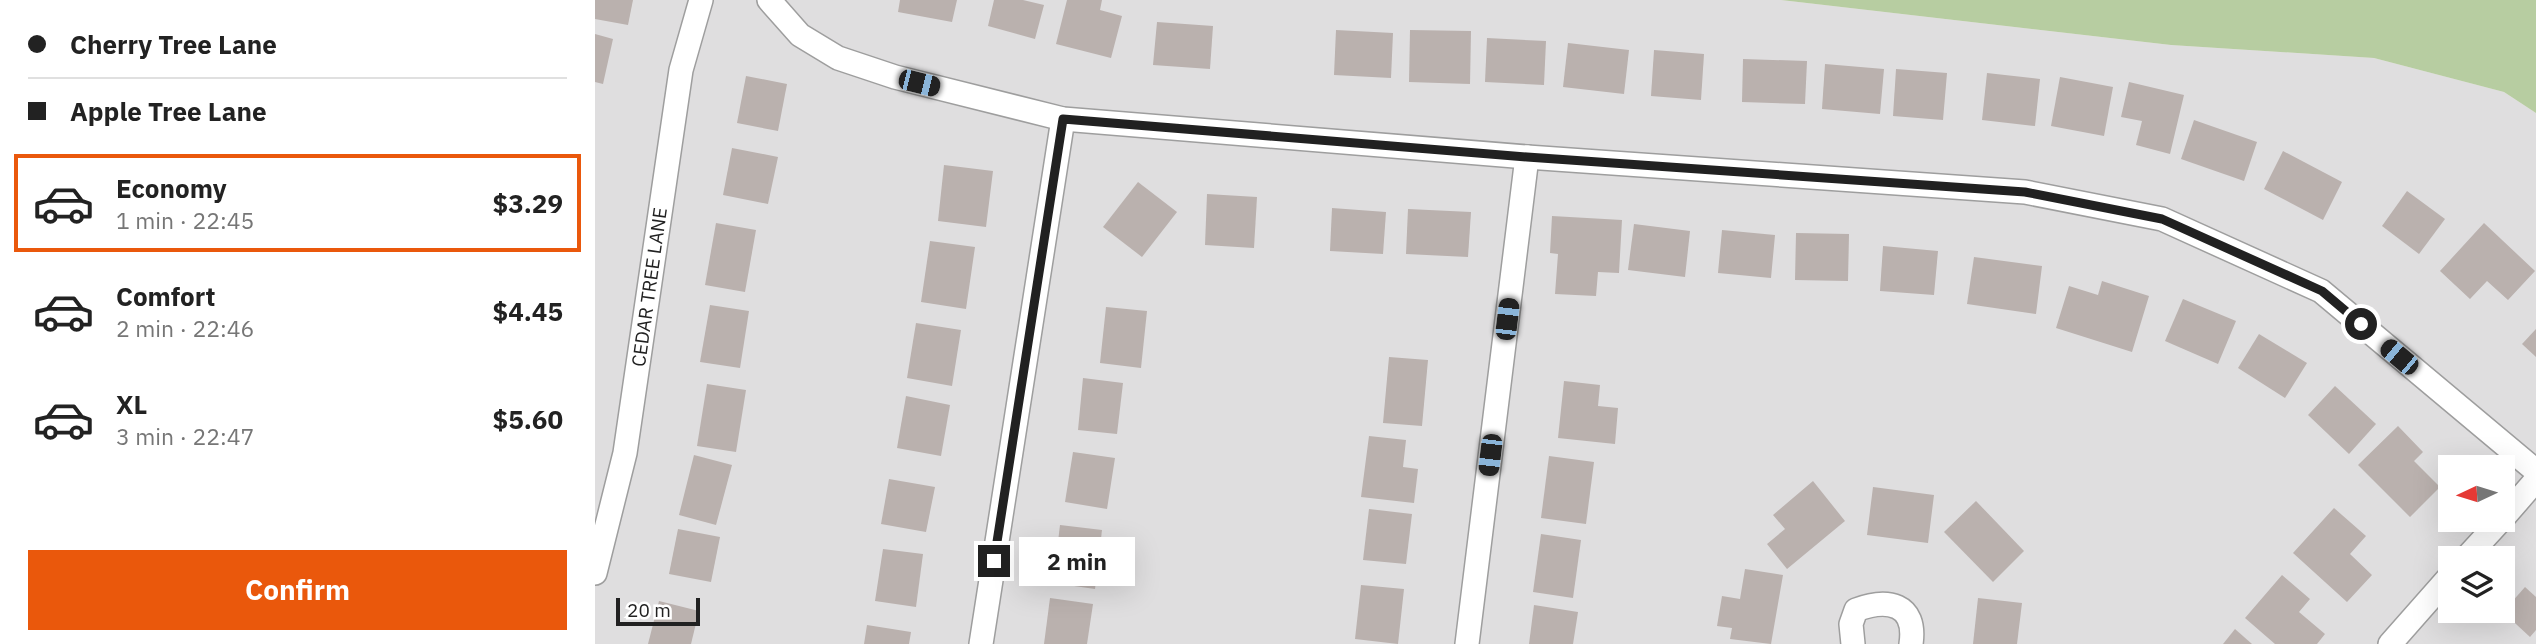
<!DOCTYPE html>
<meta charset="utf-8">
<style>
body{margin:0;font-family:"IBM Plex Sans",sans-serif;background:#f2f2f2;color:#222;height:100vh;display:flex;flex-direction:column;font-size:26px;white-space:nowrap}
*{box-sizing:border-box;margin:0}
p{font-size:23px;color:#767676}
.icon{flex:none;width:38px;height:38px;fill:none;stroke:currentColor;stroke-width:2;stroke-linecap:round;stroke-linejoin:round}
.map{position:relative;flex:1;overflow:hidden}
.panel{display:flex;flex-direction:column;background:#fff;width:595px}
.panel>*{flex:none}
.guide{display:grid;align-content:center;height:154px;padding:0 28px;background:#fff}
.needle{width:46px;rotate:266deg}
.buttons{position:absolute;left:1843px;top:455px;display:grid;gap:14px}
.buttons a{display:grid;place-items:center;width:77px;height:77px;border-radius:0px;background:#fff;box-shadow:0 7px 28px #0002;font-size:35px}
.scale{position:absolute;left:21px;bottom:18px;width:84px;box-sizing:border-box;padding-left:7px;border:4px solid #212121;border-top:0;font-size:19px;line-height:24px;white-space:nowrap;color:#212121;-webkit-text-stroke:5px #fff;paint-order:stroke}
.end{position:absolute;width:32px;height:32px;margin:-16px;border:9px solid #212121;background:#fff;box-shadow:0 0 0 4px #fff}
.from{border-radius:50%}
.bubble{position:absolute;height:49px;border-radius:0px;background:#fff;box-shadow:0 7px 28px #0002;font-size:23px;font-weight:700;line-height:49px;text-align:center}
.car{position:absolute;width:21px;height:42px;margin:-21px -10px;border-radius:9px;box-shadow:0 0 5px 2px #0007;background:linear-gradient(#222 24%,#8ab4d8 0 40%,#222 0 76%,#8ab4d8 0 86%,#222 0)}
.guide b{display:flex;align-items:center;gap:24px;height:66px;font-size:26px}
.guide b+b{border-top:2px solid #e0e0e0}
.guide i{width:18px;height:18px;background:#222}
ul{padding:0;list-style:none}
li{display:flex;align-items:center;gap:21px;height:98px;margin:0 14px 10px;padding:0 14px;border:4px solid transparent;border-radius:0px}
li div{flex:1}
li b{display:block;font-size:26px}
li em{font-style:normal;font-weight:700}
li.current{border-color:#ea580c}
li>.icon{width:63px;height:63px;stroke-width:1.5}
.primary-button{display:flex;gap:14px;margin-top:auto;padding:14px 28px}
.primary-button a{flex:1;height:80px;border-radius:0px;background:#ea580c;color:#fff;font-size:28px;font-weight:700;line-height:80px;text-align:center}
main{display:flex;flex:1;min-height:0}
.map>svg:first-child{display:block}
</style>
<main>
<section class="panel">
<div class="guide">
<b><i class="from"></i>Cherry Tree Lane</b>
<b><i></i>Apple Tree Lane</b>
</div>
<ul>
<li class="current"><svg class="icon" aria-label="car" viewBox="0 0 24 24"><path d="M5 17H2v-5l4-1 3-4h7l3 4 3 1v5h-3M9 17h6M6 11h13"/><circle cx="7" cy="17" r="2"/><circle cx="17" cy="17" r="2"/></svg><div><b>Economy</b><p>1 min · 22:45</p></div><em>$3.29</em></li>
<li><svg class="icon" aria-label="car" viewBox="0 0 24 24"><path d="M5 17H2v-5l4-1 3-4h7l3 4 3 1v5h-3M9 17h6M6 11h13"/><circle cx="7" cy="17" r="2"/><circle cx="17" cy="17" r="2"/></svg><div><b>Comfort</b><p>2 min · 22:46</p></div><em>$4.45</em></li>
<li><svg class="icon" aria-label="car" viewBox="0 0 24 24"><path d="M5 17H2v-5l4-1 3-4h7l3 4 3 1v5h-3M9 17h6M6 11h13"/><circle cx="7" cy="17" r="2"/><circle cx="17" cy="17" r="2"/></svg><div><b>XL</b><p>3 min · 22:47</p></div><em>$5.60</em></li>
</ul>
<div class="primary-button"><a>Confirm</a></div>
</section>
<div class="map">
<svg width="1941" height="644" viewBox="0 0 1941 644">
<rect width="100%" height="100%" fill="#f1ece9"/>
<path fill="#dfdedf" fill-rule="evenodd" d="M0,0h1186l390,45 203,13 130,34 32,21v531h-1941zM1855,467h53v53h-53zM1855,558h53v53h-53z"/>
<polygon fill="#b7cda1" points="1186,0 1941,0 1941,113 1909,92 1779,58 1576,45"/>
<g fill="#bab1ae">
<polygon points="0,0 38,0 33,25 0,19"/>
<polygon points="305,0 362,0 357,22 303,12"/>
<polygon points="399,0 428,0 449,5 440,39 393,26"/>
<polygon points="472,0 507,0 505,10 527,16 516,58 461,44"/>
<polygon points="562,22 618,26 615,69 558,65"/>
<polygon points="741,30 798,33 796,78 739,75"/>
<polygon points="815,30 876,31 875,84 814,82"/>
<polygon points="0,34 18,39 8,84 0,82"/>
<polygon points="892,38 951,41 949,85 890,82"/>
<polygon points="973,43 1034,50 1029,94 968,87"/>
<polygon points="1059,50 1109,54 1106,100 1056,96"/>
<polygon points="1148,59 1212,61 1210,104 1147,102"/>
<polygon points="1230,64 1289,69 1285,114 1227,109"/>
<polygon points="1301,69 1352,73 1348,120 1298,116"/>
<polygon points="1392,73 1445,79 1440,126 1387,120"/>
<polygon points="151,76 192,84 183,131 142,123"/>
<polygon points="1465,77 1518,87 1509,136 1456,126"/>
<polygon points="1534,82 1589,95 1575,154 1541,145 1547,121 1526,117"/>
<polygon points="1599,120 1662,142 1649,181 1586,159"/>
<polygon points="137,148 183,157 173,204 128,195"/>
<polygon points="1688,151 1747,182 1728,220 1669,189"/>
<polygon points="349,165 398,171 391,227 343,221"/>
<polygon points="543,182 582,212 547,257 508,227"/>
<polygon points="1812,191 1850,219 1824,254 1787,226"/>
<polygon points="612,194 662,197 659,248 610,245"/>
<polygon points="737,208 791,212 788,254 735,251"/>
<polygon points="813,209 876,212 873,257 811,254"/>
<polygon points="957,216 1027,220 1024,273 1003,272 1001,296 960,294 963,254 955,253"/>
<polygon points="121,223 161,230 150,292 110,285"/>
<polygon points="1889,223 1940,271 1913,300 1892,281 1875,299 1845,271"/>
<polygon points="1039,224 1095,231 1090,277 1033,270"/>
<polygon points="1127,230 1180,235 1176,278 1123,273"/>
<polygon points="1201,233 1254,234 1253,281 1200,280"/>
<polygon points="335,241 380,247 371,309 326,302"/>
<polygon points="1288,246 1343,251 1339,295 1285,291"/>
<polygon points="1379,257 1447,266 1441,314 1372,304"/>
<polygon points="1507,281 1554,296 1537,352 1461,328 1474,286 1503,295"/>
<polygon points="1588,299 1641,321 1623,364 1570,341"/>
<polygon points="115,305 154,311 145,368 105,362"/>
<polygon points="511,307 552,311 546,368 505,363"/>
<polygon points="321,323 366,330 357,386 312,378"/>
<polygon points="1941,329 1941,357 1927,344"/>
<polygon points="1664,334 1712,363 1690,398 1643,368"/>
<polygon points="794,357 833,360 827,426 788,423"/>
<polygon points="488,378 528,383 522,434 483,430"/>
<polygon points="969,381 1005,385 1003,406 1023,408 1020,444 963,438"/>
<polygon points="112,384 151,390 141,452 102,446"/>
<polygon points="1740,386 1781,424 1754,454 1713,415"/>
<polygon points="311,396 355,405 346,456 302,448"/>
<polygon points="1803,426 1828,452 1819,461 1845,487 1815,517 1763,465"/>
<polygon points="774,436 811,440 808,467 823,469 819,503 766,497"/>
<polygon points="478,452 520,458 512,509 470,502"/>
<polygon points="99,455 137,465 121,525 84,515"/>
<polygon points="954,456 999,462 991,524 946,518"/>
<polygon points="294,479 340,487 331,532 286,524"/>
<polygon points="1218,481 1250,521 1192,569 1172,544 1190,529 1178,515"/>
<polygon points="1278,487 1339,495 1333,543 1272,535"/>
<polygon points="1381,501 1429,551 1398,582 1349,532"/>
<polygon points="1739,508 1771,536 1755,554 1777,575 1752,602 1698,553"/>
<polygon points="774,509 817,514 811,564 768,560"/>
<polygon points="465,525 507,530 500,589 458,583"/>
<polygon points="83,529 125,537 116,582 74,574"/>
<polygon points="946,534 986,540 978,598 938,592"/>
<polygon points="288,549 328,554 321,607 280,601"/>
<polygon points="1150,569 1188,575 1176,644 1135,639 1137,628 1122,626 1127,596 1145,599"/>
<polygon points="1687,575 1715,599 1704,612 1730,634 1722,644 1680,644 1650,618"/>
<polygon points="766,585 809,589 803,644 760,639"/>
<polygon points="1930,587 1941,597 1941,630 1935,637 1908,612"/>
<polygon points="455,598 498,604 492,644 449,644"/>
<polygon points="1383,598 1427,603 1422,644 1378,644"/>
<polygon points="64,601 104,611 96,644 53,644"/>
<polygon points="939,605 983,612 978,644 934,644"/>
<polygon points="272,625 316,632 314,644 269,644"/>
<polygon points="1640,629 1657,644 1628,644"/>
</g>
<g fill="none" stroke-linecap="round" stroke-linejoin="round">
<g stroke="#9e9e9e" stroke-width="26">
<g id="minor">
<polyline points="174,0 205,35 243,58 300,77 468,119 932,157 1430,192 1567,219 1726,291 1941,471"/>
<polyline points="1908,518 1941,480"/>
<polyline points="1871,558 1906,520"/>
<polyline points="0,573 30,453 86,70 106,0"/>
<polyline points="386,644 468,119"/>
<polyline points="872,644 932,157"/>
<path d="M1258,644l-2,-20 5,-14c31,-12 61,-7 55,34"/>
<polyline points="1795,644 1855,576"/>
</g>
</g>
<use href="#minor" stroke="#fff" stroke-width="23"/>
</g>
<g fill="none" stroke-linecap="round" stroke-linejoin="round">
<polyline stroke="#212121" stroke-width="9" points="399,561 468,119 932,157 1430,192 1567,219 1727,291 1766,324"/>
</g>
<g text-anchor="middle" stroke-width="5" stroke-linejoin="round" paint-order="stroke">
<g font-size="19" fill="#212121" stroke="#fff">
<text transform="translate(54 287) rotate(-82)" y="7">CEDAR TREE LANE</text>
</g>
</g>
</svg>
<div class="buttons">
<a><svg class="needle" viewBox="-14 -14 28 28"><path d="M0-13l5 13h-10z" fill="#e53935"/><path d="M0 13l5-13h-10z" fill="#767676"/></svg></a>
<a><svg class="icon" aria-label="layers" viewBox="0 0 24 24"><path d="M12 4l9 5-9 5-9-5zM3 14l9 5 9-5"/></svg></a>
</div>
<div class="scale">20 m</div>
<i class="end from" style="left:1766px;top:324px"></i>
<i class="end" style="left:399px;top:561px"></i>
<div class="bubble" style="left:424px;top:537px;width:116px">2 min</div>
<i class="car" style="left:324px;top:83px;rotate:104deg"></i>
<i class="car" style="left:912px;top:319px;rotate:7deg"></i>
<i class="car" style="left:1804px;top:357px;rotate:310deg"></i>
<i class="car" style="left:895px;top:455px;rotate:187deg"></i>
</div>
</main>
